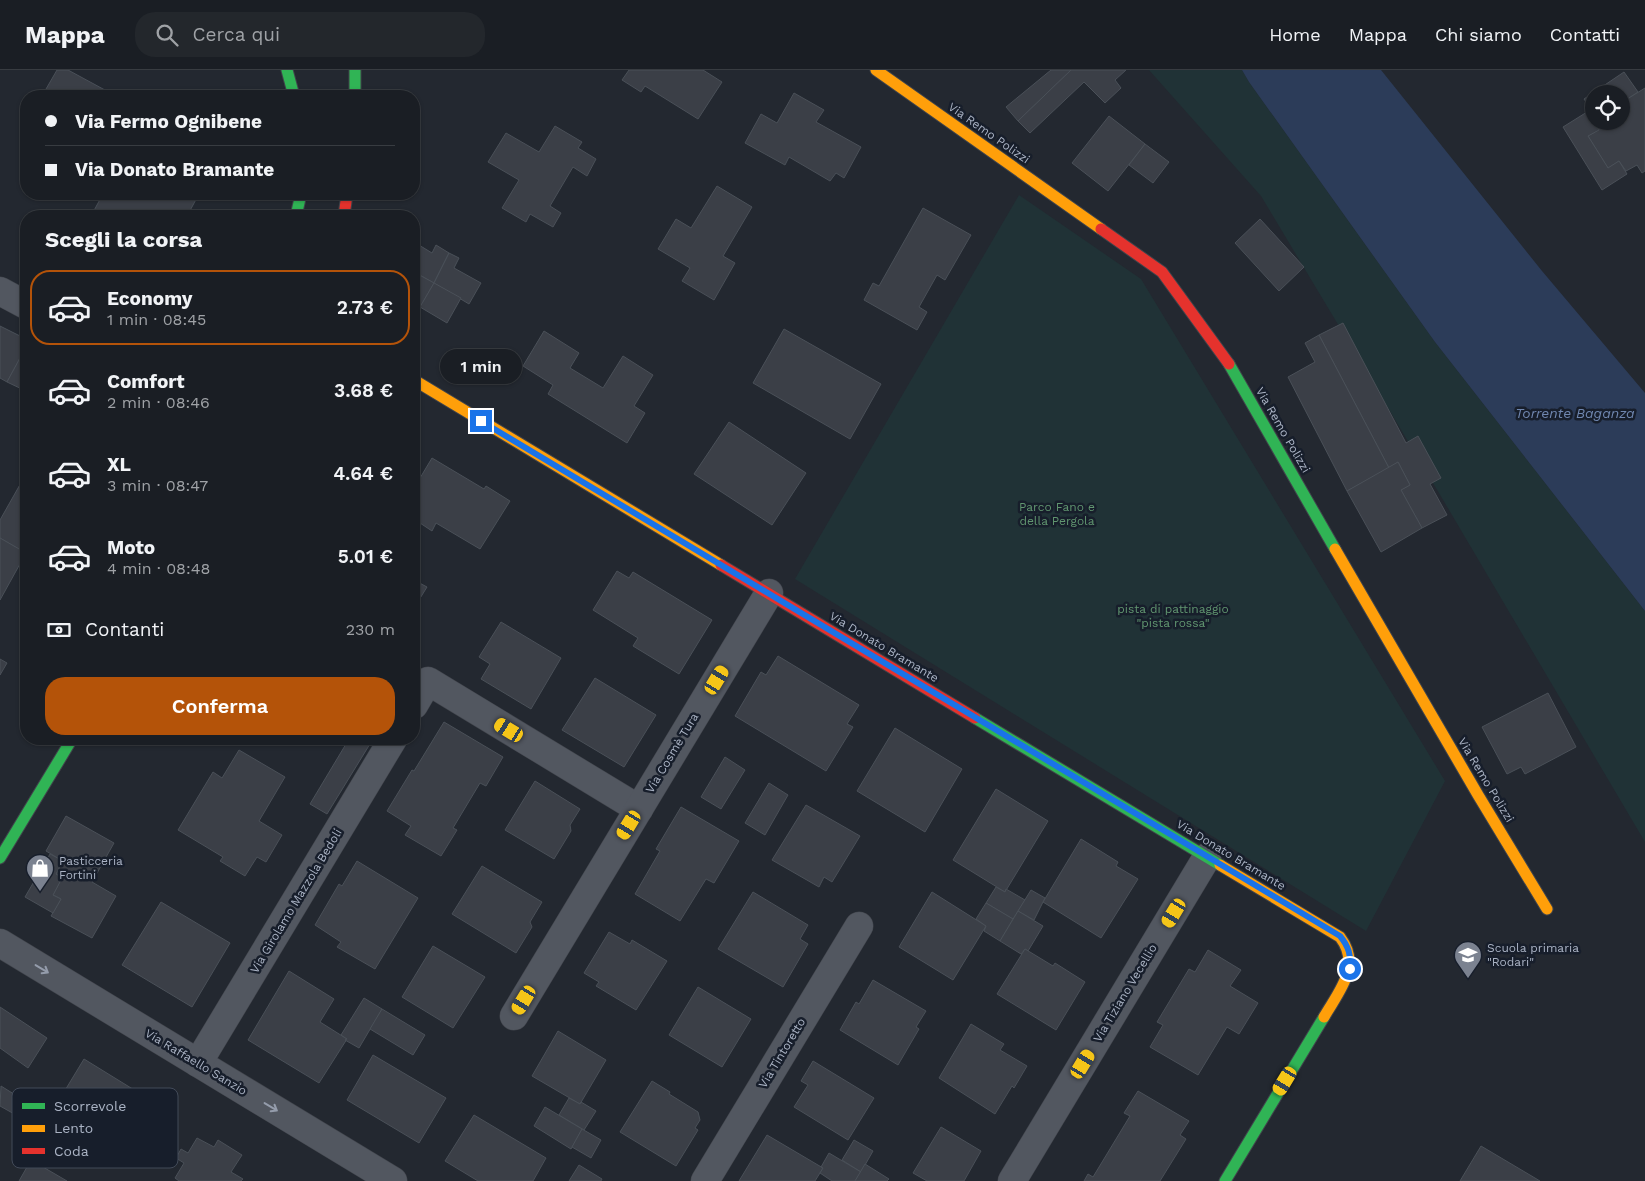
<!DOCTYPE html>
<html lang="it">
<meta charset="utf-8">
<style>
body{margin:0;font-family:"Work Sans",sans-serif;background:#23272c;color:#f1f3f6;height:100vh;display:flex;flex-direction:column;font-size:19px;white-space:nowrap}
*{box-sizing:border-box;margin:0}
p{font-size:16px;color:#9fa2a6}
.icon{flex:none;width:28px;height:28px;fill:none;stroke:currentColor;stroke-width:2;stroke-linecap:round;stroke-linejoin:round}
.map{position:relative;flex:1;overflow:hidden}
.panel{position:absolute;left:20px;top:140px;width:400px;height:535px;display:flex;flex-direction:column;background:#1a1e24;border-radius:20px;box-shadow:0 1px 4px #0004,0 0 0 1px #383c41}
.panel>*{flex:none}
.guide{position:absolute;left:20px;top:20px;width:400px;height:110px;border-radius:20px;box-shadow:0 1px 4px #0004,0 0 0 1px #383c41;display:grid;align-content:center;height:110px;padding:0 25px;background:#1a1e24}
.buttons{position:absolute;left:1585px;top:15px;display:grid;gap:10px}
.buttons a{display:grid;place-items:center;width:45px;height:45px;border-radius:50%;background:#1a1e24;box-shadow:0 1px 4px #0004,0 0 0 1px #383c41;font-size:25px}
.end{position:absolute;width:22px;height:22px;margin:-11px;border:6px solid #1a73e8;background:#fff;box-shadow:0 0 0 2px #fff}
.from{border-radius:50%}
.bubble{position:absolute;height:35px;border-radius:18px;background:#1a1e24;box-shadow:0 1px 4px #0004,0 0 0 1px #383c41;font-size:16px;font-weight:600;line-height:35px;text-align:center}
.car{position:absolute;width:15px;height:30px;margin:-15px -8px;border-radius:6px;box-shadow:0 0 4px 1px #0007;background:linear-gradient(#f5c518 24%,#345 0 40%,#f5c518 0 76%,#345 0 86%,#f5c518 0)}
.guide b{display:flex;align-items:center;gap:18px;height:48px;font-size:19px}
.guide b+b{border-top:1px solid #383c41}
.guide i{width:12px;height:12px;background:#f1f3f6}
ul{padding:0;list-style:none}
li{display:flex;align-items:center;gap:15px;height:75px;margin:0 10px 8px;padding:0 15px;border:2px solid transparent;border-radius:20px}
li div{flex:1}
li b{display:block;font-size:19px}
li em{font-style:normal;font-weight:600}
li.selected{border-color:#b45309}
li>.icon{width:45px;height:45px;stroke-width:1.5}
h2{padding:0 25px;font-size:22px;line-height:60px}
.pay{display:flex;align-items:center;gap:12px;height:55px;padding:0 25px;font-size:19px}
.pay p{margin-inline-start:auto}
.button{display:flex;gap:10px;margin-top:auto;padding:10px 25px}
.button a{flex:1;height:58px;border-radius:20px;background:#b45309;color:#fff;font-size:20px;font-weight:600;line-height:58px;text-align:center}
header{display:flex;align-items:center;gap:30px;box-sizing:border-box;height:70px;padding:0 25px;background:#1a1e24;border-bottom:1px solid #383c41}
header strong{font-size:24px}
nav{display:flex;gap:28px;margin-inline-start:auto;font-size:18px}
.search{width:350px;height:45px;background:#23272c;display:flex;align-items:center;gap:12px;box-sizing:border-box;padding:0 18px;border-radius:20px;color:#9fa2a6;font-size:19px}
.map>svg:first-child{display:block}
</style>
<header>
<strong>Mappa</strong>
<div class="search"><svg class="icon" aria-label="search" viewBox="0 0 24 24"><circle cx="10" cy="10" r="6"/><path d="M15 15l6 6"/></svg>Cerca qui</div>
<nav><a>Home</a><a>Mappa</a><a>Chi siamo</a><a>Contatti</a></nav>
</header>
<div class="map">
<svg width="1645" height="1111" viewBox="0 0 1645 1111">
<rect width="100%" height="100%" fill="#232830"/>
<g fill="#203236">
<polygon points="1149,0 1242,0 1249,12 1435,272 1645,541 1645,772 1439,423 1261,126"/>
<polygon points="1019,125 1141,209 1445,711 1366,861 795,509"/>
</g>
<polygon fill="#2c3c59" points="1242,0 1381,0 1542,201 1645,323 1645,541 1435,272 1249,12"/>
<g fill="#3b3f47" stroke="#4a5058">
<polygon points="57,0 68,0 116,26 42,26"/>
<polygon points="629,0 703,0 722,12 698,49 645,16 641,22 622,10"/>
<polygon points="1051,0 1071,0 1018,51 1006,37"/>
<polygon points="1071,0 1126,0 1115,10 1121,18 1105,33 1084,12 1030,63 1018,51"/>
<polygon points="1624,2 1638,22 1621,33 1621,24 1594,24 1594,43 1584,29"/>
<polygon points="1645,18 1645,101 1642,103 1637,95 1626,101 1619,91 1608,98 1588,66 1610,53 1609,51 1621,51 1621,33"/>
<polygon points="794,23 824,40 816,52 861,77 844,108 836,103 830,111 789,87 785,95 745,73 761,44 777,53"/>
<polygon points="1587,42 1599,60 1588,66 1608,98 1619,91 1627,104 1602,120 1563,57"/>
<polygon points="1109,46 1145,74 1108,121 1072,93"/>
<polygon points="555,56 582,72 578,78 596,89 587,106 573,97 550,136 561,143 553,157 530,144 526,152 502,138 519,110 488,92 506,63 539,82"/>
<polygon points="1145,74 1169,92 1153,113 1129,95"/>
<polygon points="717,116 752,137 723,186 735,193 714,230 682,211 690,198 658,179 676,149 691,158"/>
<polygon points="103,124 199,124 187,146 91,146"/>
<polygon points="923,138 971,165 945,210 937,205 919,237 927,242 917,260 864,230 873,213 879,216"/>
<polygon points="1260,149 1304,197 1279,221 1235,173"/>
<polygon points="414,172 432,183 436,175 449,183 434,213 414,202"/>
<polygon points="449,183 459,188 454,198 481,213 469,234 434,213"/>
<polygon points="414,202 434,213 420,237 414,234"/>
<polygon points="434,213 461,228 447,253 420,237"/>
<polygon points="1343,253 1406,373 1418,366 1441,408 1430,414 1447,445 1422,458 1401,420 1410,415 1398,392 1389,398 1319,265"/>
<polygon points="0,256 26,269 26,277 7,312 0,308"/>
<polygon points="784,259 881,314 850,369 753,313"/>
<polygon points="544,261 579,283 570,298 603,318 623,286 653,305 634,336 645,343 627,373 548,324 553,315 523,296"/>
<polygon points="1319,265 1389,398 1347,421 1288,307 1315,292 1305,273"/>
<polygon points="26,277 26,321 7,312"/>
<polygon points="729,352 806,403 772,455 694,404"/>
<polygon points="432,388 484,419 486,416 510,431 480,479 436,453 432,461 414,449 414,418"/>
<polygon points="1398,392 1410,415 1401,420 1422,458 1381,482 1347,421"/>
<polygon points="26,404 26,483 0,468 0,450"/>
<polygon points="0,468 26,483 0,530"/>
<polygon points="617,501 629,508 633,502 712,550 679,604 633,576 638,568 593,540"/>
<polygon points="414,510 427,517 414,538"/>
<polygon points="501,552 561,588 531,639 481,609 490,594 479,587"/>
<polygon points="778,586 859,635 847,654 853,657 826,701 735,646 761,602 766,605"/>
<polygon points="0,589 7,593 0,605"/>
<polygon points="595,608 656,645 624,697 562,660"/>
<polygon points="1548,623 1576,677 1525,704 1521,697 1507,704 1482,657"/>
<polygon points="444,652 503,687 486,716 480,713 453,758 457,760 441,786 405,765 411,756 387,741 412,700 414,701"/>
<polygon points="895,658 962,699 925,762 857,721"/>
<polygon points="349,669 373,669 327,744 310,734"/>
<polygon points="239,680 285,707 259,751 282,765 266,792 257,787 245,806 220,791 223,787 178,760 213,702 222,708"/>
<polygon points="725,687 745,700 721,739 701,727"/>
<polygon points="535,711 580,739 570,755 571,761 554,789 505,760"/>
<polygon points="769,713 788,725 765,765 745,753"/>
<polygon points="996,719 1048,751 1005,822 953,790"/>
<polygon points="806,735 860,766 832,812 824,807 819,817 772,790"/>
<polygon points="681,737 739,771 714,813 706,809 680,851 635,824 660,781 656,779"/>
<polygon points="66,746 114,773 92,812 116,826 92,868 51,846 61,829 53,825 62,808 56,804 63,791 46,781"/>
<polygon points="1081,769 1118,792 1116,796 1138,809 1101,868 1043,832"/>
<polygon points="50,784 63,791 56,804 62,808 53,825 61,829 53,843 25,827"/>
<polygon points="357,791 418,828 375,899 337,877 341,872 315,855 339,814 342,816"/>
<polygon points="482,796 542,832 530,852 532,857 516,883 452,844"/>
<polygon points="996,817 1005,822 1006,819 1025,830 1013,849 986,833"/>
<polygon points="1031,820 1045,828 1034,850 1018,841"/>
<polygon points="753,822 808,855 800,869 808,874 783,917 718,879"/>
<polygon points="932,822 986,856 953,910 899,877"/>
<polygon points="161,832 230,873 192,937 122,895"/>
<polygon points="986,833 1013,849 1000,871 984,861 986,856 976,849"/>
<polygon points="1018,841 1043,856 1028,881 1025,879 1021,884 1000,871"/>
<polygon points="609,862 630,874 632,870 667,891 636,940 596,916 599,912 584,903"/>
<polygon points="433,876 485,907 453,958 402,927"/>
<polygon points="1025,879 1053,896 1055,893 1085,912 1056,960 997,924"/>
<polygon points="1208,880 1241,900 1230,916 1258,933 1239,964 1227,957 1198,1005 1150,977 1163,955 1157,952 1189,899 1195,902"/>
<polygon points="289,901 334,929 320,952 347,969 319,1013 248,970"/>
<polygon points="873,910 926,941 916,957 919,959 898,995 840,960 856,932 859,934"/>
<polygon points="698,917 751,949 722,997 669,965"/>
<polygon points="364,928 382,939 359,978 345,970 347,969 341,965"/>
<polygon points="0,937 47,968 28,998 0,978"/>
<polygon points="382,939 425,965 413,985 370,959"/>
<polygon points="971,954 1004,974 1000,980 1027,996 1014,1018 1012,1016 995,1044 939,1008"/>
<polygon points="558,961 606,990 580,1034 532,1006"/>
<polygon points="373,985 446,1028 419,1073 347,1030"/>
<polygon points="84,989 157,1034 138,1067 64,1022"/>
<polygon points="813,991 874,1028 848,1070 794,1037 808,1015 801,1011"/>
<polygon points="652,1011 670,1022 669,1024 698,1042 700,1050 695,1058 698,1060 676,1096 620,1062"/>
<polygon points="1,1016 25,1031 16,1045 0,1036"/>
<polygon points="1138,1021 1189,1051 1180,1065 1186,1069 1160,1111 1084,1111 1088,1104 1093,1107 1130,1046 1124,1043"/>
<polygon points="569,1028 580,1034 581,1032 596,1041 584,1060 559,1045"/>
<polygon points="545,1037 582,1059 571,1079 534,1056"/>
<polygon points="474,1045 546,1088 533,1111 478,1111 445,1091"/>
<polygon points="941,1057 981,1081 964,1111 927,1111 913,1103"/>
<polygon points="582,1059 601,1070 591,1088 572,1077"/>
<polygon points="767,1065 823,1098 815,1111 739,1111"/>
<polygon points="197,1068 214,1077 218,1070 242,1085 231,1102 243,1109 241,1111 179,1111 175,1108 184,1093 176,1088 181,1079 188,1083"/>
<polygon points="854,1070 873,1081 861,1102 842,1090"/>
<polygon points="1481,1076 1540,1111 1460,1111"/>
<polygon points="829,1083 861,1102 855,1111 832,1111 820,1103 823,1098 821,1097"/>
<polygon points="31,1090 67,1111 19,1111"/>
<polygon points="865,1094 889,1109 887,1111 855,1111"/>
<polygon points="579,1095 602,1109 601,1111 569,1111"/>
</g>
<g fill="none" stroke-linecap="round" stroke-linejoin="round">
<g stroke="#40444b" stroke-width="29">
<g id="street">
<polyline points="0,221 26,235"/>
<polyline points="414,635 428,611 639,739"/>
<polyline points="0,873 393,1111"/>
<polyline points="514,946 769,523"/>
<polyline points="198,993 393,669"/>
<polyline points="705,1111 859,856"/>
<polyline points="1012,1111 1207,787"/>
</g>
</g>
<g stroke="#40444b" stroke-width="13">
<g id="fast">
<polyline points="287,0 294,26"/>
<polyline points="355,0 355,26"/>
<polyline points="296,146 301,124"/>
<polyline points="1229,294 1335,479"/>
<polyline points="975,648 1220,795"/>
<polyline points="0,788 72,669"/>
<polyline points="1225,1111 1324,947"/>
</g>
</g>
<g stroke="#40444b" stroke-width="13">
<g id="slow">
<polyline points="876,0 1101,159"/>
<polyline points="414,310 721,495"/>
<polyline points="1335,479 1478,725 1547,839"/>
<path d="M1220,795l120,72c22,29 -1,54 -16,80"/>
</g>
</g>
<g stroke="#40444b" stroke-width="13">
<g id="jam">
<polyline points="344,146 347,124"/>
<polyline points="1101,159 1162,202 1229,294"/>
<polyline points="721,495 975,648"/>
</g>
</g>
<use href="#street" stroke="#525760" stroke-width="28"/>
<use href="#fast" stroke="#30b455" stroke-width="11"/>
<use href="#slow" stroke="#ff9f0a" stroke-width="11"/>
<use href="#jam" stroke="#e5322d" stroke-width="11"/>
</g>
<defs><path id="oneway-shaft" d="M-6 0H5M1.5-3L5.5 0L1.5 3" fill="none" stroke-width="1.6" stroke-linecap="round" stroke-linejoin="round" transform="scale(1.25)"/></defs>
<g stroke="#949cab">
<use href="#oneway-shaft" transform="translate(42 899) rotate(31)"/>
<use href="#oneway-shaft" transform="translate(271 1037) rotate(31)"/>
</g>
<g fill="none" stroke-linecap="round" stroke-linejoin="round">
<path stroke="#1a73e8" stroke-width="6" d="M481,351l859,515c9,11 11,19 10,33"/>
</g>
<defs>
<g id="shop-pin" transform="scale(1.4375)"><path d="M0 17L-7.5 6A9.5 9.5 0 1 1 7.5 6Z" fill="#7b8290" stroke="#171e2b"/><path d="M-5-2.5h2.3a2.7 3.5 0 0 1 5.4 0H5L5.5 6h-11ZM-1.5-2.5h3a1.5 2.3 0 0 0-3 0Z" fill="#fff"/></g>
<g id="school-pin" transform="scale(1.4375)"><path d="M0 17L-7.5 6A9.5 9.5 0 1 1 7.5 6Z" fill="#7b8290" stroke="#171e2b"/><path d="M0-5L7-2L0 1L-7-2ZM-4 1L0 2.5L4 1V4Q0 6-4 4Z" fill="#fff"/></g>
</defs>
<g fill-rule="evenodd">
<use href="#shop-pin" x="40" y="798"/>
<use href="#school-pin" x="1468" y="885"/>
</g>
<g text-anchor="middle" stroke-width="5" stroke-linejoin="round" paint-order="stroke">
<g font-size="12" fill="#aab3c4" stroke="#171e2b">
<text transform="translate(989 63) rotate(35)" y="4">Via Remo Polizzi</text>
<text transform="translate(1283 360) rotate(60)" y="4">Via Remo Polizzi</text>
<text transform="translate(884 577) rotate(31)" y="4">Via Donato Bramante</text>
<text transform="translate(672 683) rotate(-59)" y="4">Via Cosmè Tura</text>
<text transform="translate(1486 710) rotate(59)" y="4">Via Remo Polizzi</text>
<text transform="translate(1231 785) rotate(31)" y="4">Via Donato Bramante</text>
<text transform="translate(296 831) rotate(-59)" y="4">Via Girolamo Mazzola Bedoli</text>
<text transform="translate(1125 923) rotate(-59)" y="4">Via Tiziano Vecellio</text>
<text transform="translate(782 983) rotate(-59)" y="4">Via Tintoretto</text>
<text transform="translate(196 992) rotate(31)" y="4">Via Raffaello Sanzio</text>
</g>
<g font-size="12" fill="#619670" stroke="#171e2b">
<text x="1057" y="441">Parco Fano e<tspan x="1057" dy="14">della Pergola</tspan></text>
<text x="1173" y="543">pista di pattinaggio<tspan x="1173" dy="14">"pista rossa"</tspan></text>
</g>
<g font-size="12" fill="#aab3c4" stroke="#171e2b" text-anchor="start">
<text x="59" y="795">Pasticceria<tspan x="59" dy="14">Fortini</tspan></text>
<text x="1487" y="882">Scuola primaria<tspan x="1487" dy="14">"Rodari"</tspan></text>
</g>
<g font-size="14" font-style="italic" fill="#7087b0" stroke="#171e2b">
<text x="1575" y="348">Torrente Baganza</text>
</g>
</g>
<rect x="12" y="1018" width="166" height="80" rx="8" fill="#171e2b" stroke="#434b59" stroke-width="1"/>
<rect x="22" y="1033" width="23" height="6" fill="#30b455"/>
<rect x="22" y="1055" width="23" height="7" fill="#ff9f0a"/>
<rect x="22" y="1078" width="23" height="6" fill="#e5322d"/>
<g font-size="14" fill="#aab3c4">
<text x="54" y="1041">Scorrevole</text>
<text x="54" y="1063">Lento</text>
<text x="54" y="1086">Coda</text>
</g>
</svg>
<div class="buttons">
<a><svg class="icon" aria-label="locate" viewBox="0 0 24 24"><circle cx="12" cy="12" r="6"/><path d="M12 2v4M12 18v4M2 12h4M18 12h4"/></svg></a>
</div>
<i class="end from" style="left:1350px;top:899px"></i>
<i class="end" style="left:481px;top:351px"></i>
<div class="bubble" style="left:440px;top:279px;width:82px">1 min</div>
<i class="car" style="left:717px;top:610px;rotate:31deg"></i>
<i class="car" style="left:509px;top:660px;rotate:301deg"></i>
<i class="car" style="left:629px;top:755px;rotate:211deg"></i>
<i class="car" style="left:1174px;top:843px;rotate:211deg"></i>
<i class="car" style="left:524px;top:930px;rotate:211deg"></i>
<i class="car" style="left:1083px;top:994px;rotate:31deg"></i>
<i class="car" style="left:1285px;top:1011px;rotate:211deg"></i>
<div class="guide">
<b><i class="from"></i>Via Fermo Ognibene</b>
<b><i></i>Via Donato Bramante</b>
</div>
<section class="panel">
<h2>Scegli la corsa</h2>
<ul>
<li class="selected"><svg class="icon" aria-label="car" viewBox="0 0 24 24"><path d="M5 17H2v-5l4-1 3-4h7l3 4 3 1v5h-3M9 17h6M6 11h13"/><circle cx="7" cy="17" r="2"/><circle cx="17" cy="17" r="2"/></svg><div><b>Economy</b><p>1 min · 08:45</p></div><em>2.73 €</em></li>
<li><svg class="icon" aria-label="car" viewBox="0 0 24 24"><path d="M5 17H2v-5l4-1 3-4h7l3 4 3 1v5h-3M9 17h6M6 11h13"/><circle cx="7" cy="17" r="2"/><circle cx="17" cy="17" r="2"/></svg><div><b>Comfort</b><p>2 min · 08:46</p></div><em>3.68 €</em></li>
<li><svg class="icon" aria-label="car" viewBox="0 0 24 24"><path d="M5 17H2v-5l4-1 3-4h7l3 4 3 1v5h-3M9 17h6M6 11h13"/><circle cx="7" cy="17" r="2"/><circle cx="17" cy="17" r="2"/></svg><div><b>XL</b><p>3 min · 08:47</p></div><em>4.64 €</em></li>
<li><svg class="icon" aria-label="car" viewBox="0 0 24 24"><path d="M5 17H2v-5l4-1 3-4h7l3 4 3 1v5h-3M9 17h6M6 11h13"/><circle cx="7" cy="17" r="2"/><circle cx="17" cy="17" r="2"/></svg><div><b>Moto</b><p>4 min · 08:48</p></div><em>5.01 €</em></li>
</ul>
<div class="pay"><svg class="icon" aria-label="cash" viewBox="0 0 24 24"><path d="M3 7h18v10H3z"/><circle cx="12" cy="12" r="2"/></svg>Contanti<p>230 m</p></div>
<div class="button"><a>Conferma</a></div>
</section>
</div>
